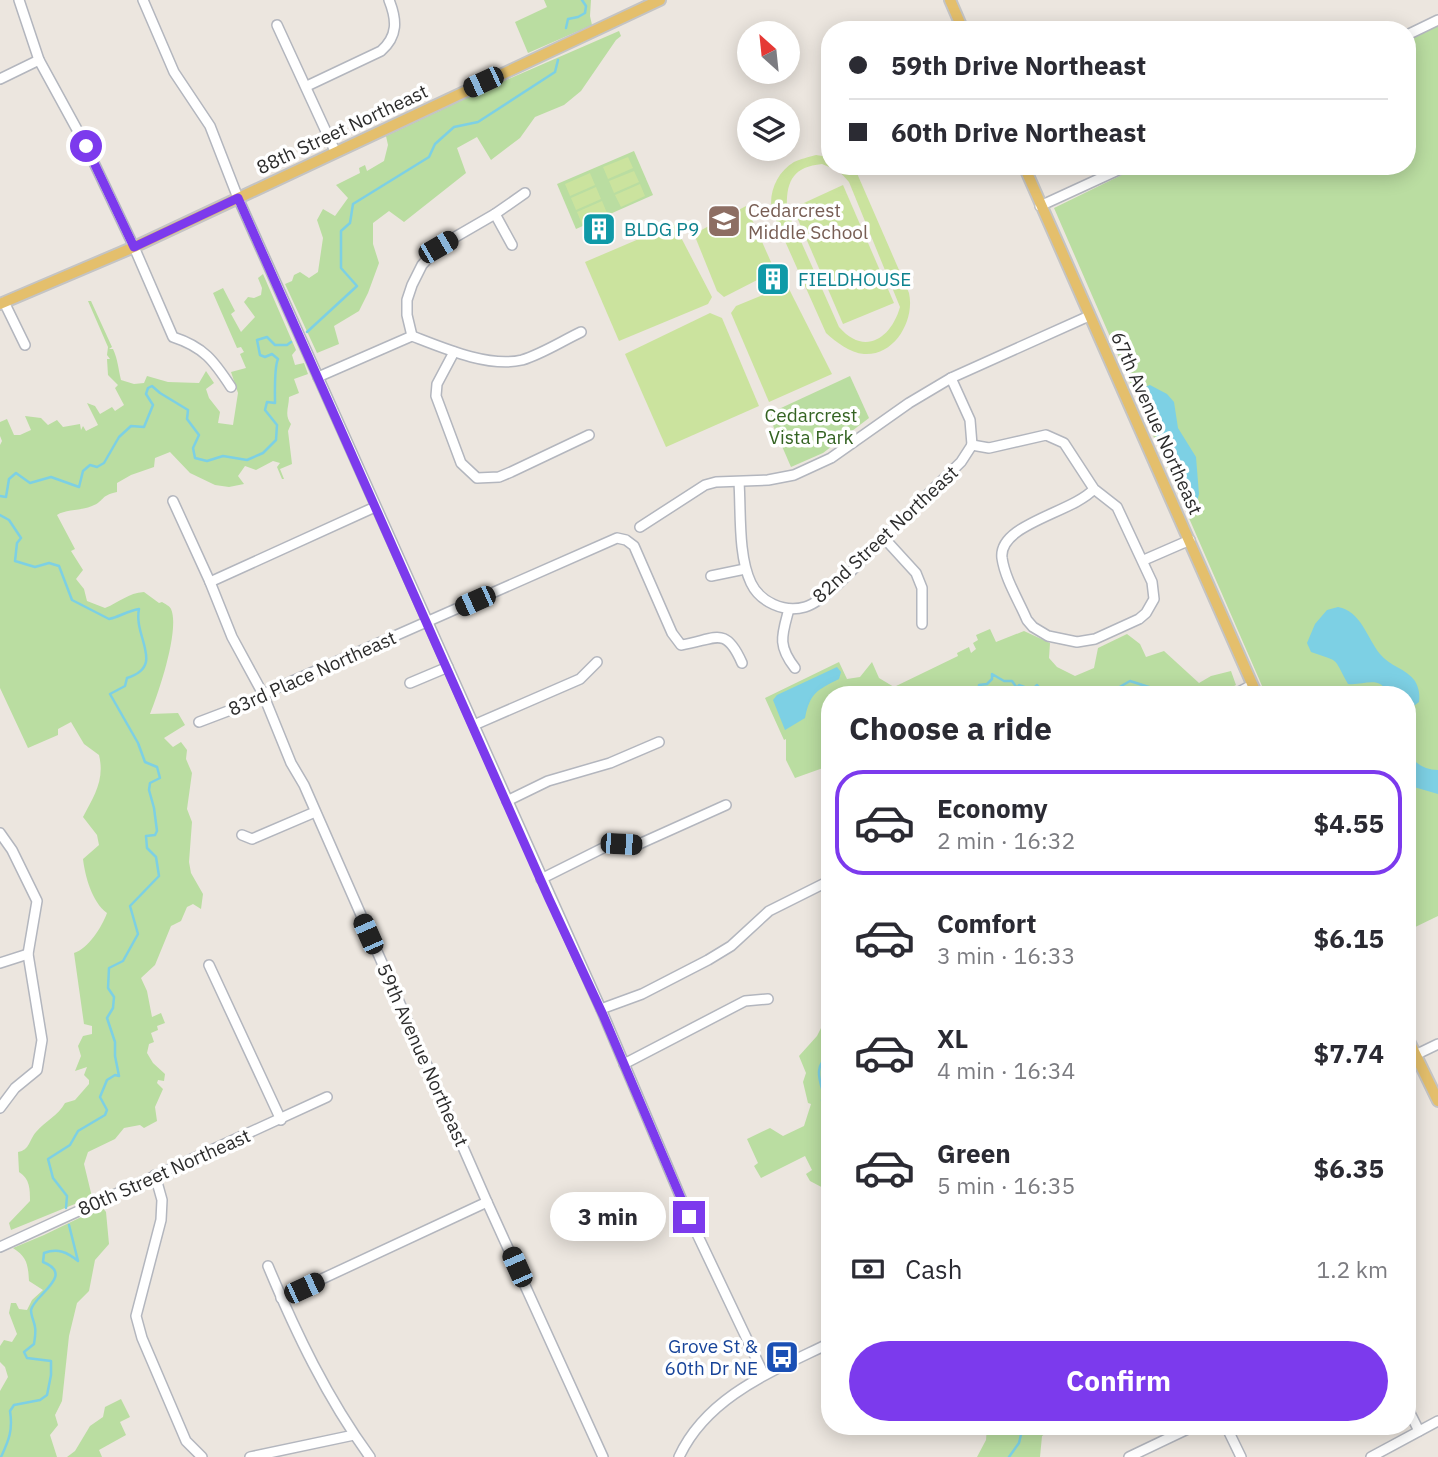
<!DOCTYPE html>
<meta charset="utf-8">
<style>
body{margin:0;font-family:"IBM Plex Sans",sans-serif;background:#f2f2f3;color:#2b2b33;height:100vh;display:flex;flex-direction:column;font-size:26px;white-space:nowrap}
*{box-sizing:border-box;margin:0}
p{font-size:23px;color:#7c7c81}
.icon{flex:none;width:38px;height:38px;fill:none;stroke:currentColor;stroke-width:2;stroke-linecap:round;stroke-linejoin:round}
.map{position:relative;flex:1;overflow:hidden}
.drawer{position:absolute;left:821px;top:686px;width:595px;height:749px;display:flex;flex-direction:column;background:#fff;border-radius:28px;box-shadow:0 4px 18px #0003}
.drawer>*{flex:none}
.guide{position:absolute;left:821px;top:21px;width:595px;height:154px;border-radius:28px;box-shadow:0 4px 18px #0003;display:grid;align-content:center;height:154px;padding:0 28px;background:#fff}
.needle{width:46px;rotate:333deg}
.fabs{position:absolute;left:737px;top:21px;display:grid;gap:14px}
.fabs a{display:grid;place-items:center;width:63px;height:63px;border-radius:50%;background:#fff;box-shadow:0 4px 18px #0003;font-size:35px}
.end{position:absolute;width:32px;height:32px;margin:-16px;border:9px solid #7c3aed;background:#fff;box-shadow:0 0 0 4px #fff}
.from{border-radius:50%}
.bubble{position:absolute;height:49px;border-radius:24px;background:#fff;box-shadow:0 4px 18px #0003;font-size:23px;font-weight:700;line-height:49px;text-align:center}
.car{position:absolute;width:21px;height:42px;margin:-21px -10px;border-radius:9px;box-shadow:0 0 5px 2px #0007;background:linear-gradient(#222 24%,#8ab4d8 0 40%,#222 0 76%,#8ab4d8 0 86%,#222 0)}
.guide b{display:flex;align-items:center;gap:24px;height:66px;font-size:26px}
.guide b+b{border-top:2px solid #e1e1e2}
.guide i{width:18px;height:18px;background:#2b2b33}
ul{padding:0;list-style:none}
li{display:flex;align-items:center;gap:21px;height:105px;margin:0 14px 10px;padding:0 14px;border:4px solid transparent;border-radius:28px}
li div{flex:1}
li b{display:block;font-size:26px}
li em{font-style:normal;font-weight:700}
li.selected{border-color:#7c3aed}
li>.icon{width:63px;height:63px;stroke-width:1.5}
h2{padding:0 28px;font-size:32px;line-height:84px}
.pay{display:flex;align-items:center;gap:18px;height:77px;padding:0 28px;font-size:26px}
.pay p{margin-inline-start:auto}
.primary-button{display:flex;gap:14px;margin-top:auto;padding:14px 28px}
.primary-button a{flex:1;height:80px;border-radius:42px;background:#7c3aed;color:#fff;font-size:28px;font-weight:700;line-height:80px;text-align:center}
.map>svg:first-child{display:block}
</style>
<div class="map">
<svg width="1438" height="1457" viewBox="0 0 1438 1457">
<rect width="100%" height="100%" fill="#ece6df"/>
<g fill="#badda1">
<polygon points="544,0 591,0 590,16 592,25 528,53 515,22 547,7"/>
<polygon points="1438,22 1438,916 1407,931 1407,695 1266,695 1054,208 1140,166 1407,166 1407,37"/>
<polygon points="619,31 621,36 616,40 581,91 564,105 535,117 520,138 491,160 477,137 457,148 466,173 404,222 389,211 373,223 373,244 379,263 368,293 359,311 334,326 339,344 317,353 285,284 292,281 294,275 300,272 309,278 318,272 323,238 317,220 323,209 335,216 348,198 336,185 360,173 359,168 365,165 367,171 384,161 388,145 386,136 490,87"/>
<polygon points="634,151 653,195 576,229 557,184"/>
<path d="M263,274l33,76 -4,5 3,10 9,-2 4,11 -14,5 5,14 -10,4c0,10 -5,18 2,27l-3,7 4,33 -12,5 4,10h-2l-5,-12 3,-4 -7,-2 -17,9 -11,-4 -7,10 6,8 -15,3 -14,-2 -25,-12 -20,-21 -15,6 -1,9 -23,8 -14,8v9c-18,4 -12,9 -25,14 -11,5 -26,3 -35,9l18,34 -4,2 12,19 -7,9 8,10 3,12 18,7c15,-6 23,-15 39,-16l15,11 3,-1c3,2 8,4 9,7 9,20 -12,83 -21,105l28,-1 7,12 -21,13 9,9 8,-5 6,8 -1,9 6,14 -5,36 5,13 -3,40 2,11 12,21 -2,15 -8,-5 -6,3 -6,14 -10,5 -16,39 -14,13 6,13 5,26 9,-4 4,10 -8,3 1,4 -7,3 3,9 -5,2 -2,9 6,10 12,11 -1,7 -6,-1 -1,3 6,6 -8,18 2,14 -13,7 -4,-3 -16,3 -9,11 -27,13 -4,12 8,33 -81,33 -2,-7 21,-22c0,-12 0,-22 -11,-29l-1,-20c12,-2 11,-12 18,-20 9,-11 22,-16 29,-29l10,-3 14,-16v-4l-5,-5 3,-8 -12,4 6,-15 -3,-10 5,-10 9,-2v-8l-8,-2 -10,-71c14,-4 28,-26 33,-40 -15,-11 -22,-37 -24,-54l16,-14 -2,-10 -14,-18c11,-21 22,-37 16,-62l-15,-11 -13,-22 -13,7v6l-30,13 -28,-60v-243l2,-4 -2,-5v-14l7,-3 7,16h6l11,-5 -6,-14 16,2 7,7 9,-5 6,7 17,-3 1,6 2,-4 3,5 12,-6 -11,-22 8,3 5,8 12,-7 3,4 9,-6 -9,-17 3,-3 -10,-10 -1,-16h3l-3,-4 1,-8 -20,-46h3l21,46 -3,2h4c5,11 5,19 8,31l13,4 10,-1 3,-7 21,6 31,1 7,-12 8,12 -8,6 3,9 11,14 -2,11 15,2 5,-32 -7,-21 15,-4 -6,-14 4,-2 -3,-5 -4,1 -24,-55 10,-5 12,23 -4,3 10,18 14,-15 -11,-15 4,-5 6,1 7,-3 1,-7 -4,-10z"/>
<polygon points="850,376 869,418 823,453 791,467 768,414"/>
<polygon points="990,629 996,642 1024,631 1050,643 1049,658 1057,667 1075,676 1094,668 1098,648 1127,634 1140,644 1146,657 1164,651 1199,683 1211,676 1231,671 1236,685 1217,695 830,695 829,777 823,768 795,778 786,760 786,739 784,740 765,698 839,662 847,679 860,677 872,662 879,678 894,687 958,656 957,653 969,647 971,653 976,649 973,643 978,640 976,635"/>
<polygon points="829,1012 829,1191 810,1181 806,1174 812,1170 805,1156 761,1178 754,1166 758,1163 747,1139 770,1128 783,1136 804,1126 811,1104 808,1103 803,1082 806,1073 799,1056 817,1036"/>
<path d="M102,1207l4,5 3,32 -14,16 -6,31 -12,12 -8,33 -7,65 -7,14 3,10 -8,10 7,22h-57v-66l8,-14 -3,-10 -5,-5v-16l4,-6 8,2 5,-8 -8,-21 2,-10h5l3,6 8,1 5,-10 11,-10 -14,-9c-1,-17 -2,-24 -16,-33l31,-13z"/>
<polygon points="121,1399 130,1417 120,1422 126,1435 99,1450 102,1457 67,1457 75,1451 90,1426 103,1417 105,1407"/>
<polygon points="987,1426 1056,1426 1042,1436 1040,1457 977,1457 986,1440"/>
</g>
<g fill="#cbe39e" fill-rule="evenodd">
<path d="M816,155l13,2 1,9h19l7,5 53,122c6,27 -14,63 -45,61 -14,-1 -28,-12 -38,-21l-54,-121c-4,-19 5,-40 22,-50 6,-3 15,-5 22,-7zM822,164l17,7 10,11 51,125c-9,32 -36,49 -61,20l-52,-117c-1,-28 5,-43 35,-46z"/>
<polygon points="628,157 633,168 608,179 603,167"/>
<polygon points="634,171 639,182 614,193 609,181"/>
<polygon points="590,173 595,185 570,196 565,184"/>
<polygon points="640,184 645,196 621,207 615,195"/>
<polygon points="843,185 894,303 843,324 793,208"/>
<polygon points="596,187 601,199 576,210 571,198"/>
<polygon points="602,201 607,213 582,224 577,212"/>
<polygon points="746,206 775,271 724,297 717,291 694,234"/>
<polygon points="674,224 712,297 708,304 619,341 585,262"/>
<polygon points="787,285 832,374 769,402 731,313 736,306"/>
<polygon points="710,313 722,318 759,406 666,447 625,354"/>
</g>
<g fill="#7dd0e4">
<path d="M1150,385l17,9 7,8 4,26 18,29 3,37 -2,8c-4,-2 -10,-5 -14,-9 -13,-13 -38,-86 -40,-105z"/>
<path d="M1338,607c23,4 29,31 42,47 9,12 27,15 35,27 4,7 5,14 4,21l-12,9v-16h-18c-9,-21 -25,-9 -41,-11 -16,-29 -7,-21 -37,-32l-4,-9 8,-19 12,-14z"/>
<path d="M837,667l4,5 -2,7c-22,11 -29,14 -34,39l-20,12 -12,-30 4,-5z"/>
<path d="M1407,752c7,11 18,18 31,18v24l-31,-9z"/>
</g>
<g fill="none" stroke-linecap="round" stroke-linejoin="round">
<g stroke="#7dd0e4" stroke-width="2.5">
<polyline points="566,28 568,19 578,17 585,13 586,6 582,0"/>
<polyline points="307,332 357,286 341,268 341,231 350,223 353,204 429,157 435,144 454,127 478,122 555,72 558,60"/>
<path d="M0,496l6,1 3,-18 7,-6 14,10 21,-6 28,10 4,-16 7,-6 7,2 7,-4 15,-26 12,-11 13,1 9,-22 -7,-11 2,-6 4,-2 8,7 28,17 -1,9 12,16 -6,13 2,10 12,3 16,-5 24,4 16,-7 13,-13 1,-15 -12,-15 2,-8 8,1c0,-12 -1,-35 3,-44l-6,-5 -7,3 -5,-2 -3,-15 10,-3 8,8h12l4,-3"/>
<path d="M0,515l9,5 12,18 -4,5 -2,18 20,6 14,-4 10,3 13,34 37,19c10,-2 18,-8 30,-10 -6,28 27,57 -12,69l-2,8 -15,8 28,49 7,19 12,5 3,11 -10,5 -1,7 5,18 3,23 -2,4 -9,1 1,12 9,9 3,19 -29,30 8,28 -15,27 -14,7 -1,20 6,9 -1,11 -6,10 8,24v14l4,20 -4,-1 -8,5 -7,17 7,13 -2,5 -27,16 -8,14 -22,14 5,19 14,18 -1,12"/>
<polyline points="954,695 956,692 970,688 972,692 979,689 979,685 987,684 992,679 992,674 1004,681 1012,681 1017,688 1019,685 1027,688 1029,693 1037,685 1046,695"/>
<polyline points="1113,695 1116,689 1130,681 1152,688 1163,695"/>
<path d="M830,1054c-15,11 -12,22 -7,38l6,3v3l-7,2 1,5 7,5"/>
<path d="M1,1457c8,-17 12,-27 9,-46l4,-6 26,-5 7,-5 4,-20v-14l-24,-3 -3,-6 10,-8c1,-6 2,-12 1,-17 -1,-6 -4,-11 -4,-17 3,-15 45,-35 12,-48l1,-9c14,-5 23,-1 34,8l-9,-36"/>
<polyline points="1009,1457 1019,1443 1023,1426"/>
</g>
<g stroke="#b3b6be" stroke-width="12">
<g id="minor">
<path d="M19,0l20,60 47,86 48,101 39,90c31,10 41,24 58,50"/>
<polyline points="143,0 174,72 210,126 238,198 601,1009 689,1217 764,1375"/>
<polyline points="277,25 335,151"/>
<polyline points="1407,35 1438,20"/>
<polyline points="0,79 39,60"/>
<path d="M307,86l74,-35c17,-15 16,-31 8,-51"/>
<polyline points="1040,206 1127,166"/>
<polyline points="495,214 512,245"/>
<polyline points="4,302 25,345"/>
<polyline points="412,336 407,315 407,300 412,285 422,265 438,247 495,214 525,193"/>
<polyline points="454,352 437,384 436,396 461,463 477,478 499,477 511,472 589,435"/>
<path d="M318,377l94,-41c31,12 77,32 110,24 20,-6 40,-19 59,-28"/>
<polyline points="951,378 970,420 972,445"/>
<path d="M972,445l17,3 57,-13 18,8 30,46 23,18 35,75 2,17 -8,14 -7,6 -44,20 -18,3 -29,-6 -15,-9 -6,-7c-8,-19 -22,-41 -25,-62 -4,-34 70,-45 92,-69"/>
<path d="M739,482c2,30 -1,74 12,101 9,19 33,30 54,24 23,-7 61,-52 79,-70 26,-25 51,-50 77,-75l11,-17"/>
<polyline points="173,501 210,582 232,637 263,694 291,763 304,785 487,1202 603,1457"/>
<polyline points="640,527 705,485 716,482 768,480 794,475 831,458 909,403 951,378 1089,316"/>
<polyline points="884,538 916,573 922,588 922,624"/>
<polyline points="1144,560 1190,540"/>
<polyline points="711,576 745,569"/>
<polyline points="210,582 375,507"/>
<path d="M789,609c-7,26 -12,36 6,59"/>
<polyline points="410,683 448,667"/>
<polyline points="1233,695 1252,685"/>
<path d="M199,722l50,-19 14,-9 354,-156 9,2 8,6 38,87 9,12c34,-5 44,-21 61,18"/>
<polyline points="474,725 580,679 597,662"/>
<polyline points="507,801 548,781 610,763 659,742"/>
<polyline points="0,833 12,850 37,901 28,954 42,1040 37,1070 15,1088 0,1108"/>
<polyline points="242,835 252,839 315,812"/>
<polyline points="541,879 609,845 637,845 726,805"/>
<polyline points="0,963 28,954"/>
<polyline points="209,965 281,1120"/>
<polyline points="601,1009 642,994 708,960 731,946 769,911 827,882"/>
<polyline points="1407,1059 1438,1044"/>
<polyline points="624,1064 745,1001 768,999"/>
<polyline points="155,1175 162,1200 161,1220 136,1316 142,1338 186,1441 202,1457"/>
<polyline points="830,1224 830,1230"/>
<polyline points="0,1247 327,1097"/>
<path d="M268,1266c28,67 59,132 102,191"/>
<polyline points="281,1298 487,1202"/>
<polyline points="1407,1407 1419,1431"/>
<polyline points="1226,1426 1241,1457"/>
<polyline points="250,1457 354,1435"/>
<path d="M679,1457c28,-61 94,-86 151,-114"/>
<polyline points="1129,1457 1194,1426"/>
<polyline points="1371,1457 1438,1421"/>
</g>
</g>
<g stroke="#c4c4c4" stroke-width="14">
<g id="major">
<polyline points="950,0 963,30"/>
<polyline points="1024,166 1257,695"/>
<polyline points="0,304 134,247 660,0"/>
<polyline points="1407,1037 1438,1101"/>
</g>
</g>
<use href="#minor" stroke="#fff" stroke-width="9"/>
<use href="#major" stroke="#e4bf6c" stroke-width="10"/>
</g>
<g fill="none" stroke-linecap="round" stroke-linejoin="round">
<polyline stroke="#7c3aed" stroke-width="9" points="86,146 134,247 238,198 549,899 603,1015 689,1217"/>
</g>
<defs>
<g id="school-square" transform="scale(1.75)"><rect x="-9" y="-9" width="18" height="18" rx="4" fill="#8d6e63" stroke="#fff"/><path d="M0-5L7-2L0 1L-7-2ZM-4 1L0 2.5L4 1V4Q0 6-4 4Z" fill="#fff"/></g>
<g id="building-square" transform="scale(1.75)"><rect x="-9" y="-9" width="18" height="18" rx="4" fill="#0f9aa8" stroke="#fff"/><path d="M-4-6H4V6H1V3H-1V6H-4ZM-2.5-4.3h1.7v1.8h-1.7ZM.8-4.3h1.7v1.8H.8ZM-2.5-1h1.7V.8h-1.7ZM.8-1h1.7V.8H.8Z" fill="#fff"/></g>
<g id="bus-square" transform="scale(1.75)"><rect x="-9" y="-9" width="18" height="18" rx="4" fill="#1a4fb4" stroke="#fff"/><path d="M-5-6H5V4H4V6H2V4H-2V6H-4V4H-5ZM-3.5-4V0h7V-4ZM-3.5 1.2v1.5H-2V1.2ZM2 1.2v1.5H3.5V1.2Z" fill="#fff"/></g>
</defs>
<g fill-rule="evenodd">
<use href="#school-square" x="724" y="221"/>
<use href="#building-square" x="599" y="229"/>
<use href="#building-square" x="773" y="279"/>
<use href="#bus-square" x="782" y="1357"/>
</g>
<g text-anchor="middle" stroke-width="7" stroke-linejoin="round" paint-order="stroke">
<g font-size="19" fill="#2c2c2c" stroke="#fff">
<text transform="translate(342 129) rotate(-25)" y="7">88th Street Northeast</text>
<text transform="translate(1157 423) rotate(66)" y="7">67th Avenue Northeast</text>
<text transform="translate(885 534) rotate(-43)" y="7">82nd Street Northeast</text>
<text transform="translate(312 673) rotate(-24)" y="7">83rd Place Northeast</text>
<text transform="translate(423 1055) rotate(66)" y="7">59th Avenue Northeast</text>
<text transform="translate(164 1172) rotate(-24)" y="7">80th Street Northeast</text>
</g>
<g font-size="19" fill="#785e54" stroke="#fff" text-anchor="start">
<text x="748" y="217">Cedarcrest<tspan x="748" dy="22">Middle School</tspan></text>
</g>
<g font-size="19" fill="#0d838f" stroke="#fff" text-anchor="start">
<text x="624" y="236">BLDG P9</text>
<text x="798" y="286">FIELDHOUSE</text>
</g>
<g font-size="19" fill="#346322" stroke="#fff">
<text x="811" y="422">Cedarcrest<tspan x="811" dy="22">Vista Park</tspan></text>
</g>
<g font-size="19" fill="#164399" stroke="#fff" text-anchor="end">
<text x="758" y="1353">Grove St &amp;<tspan x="758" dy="22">60th Dr NE</tspan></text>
</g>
</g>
</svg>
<div class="fabs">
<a><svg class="needle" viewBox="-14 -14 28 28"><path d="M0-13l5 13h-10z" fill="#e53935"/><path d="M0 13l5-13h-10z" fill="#7c7c81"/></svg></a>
<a><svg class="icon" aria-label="layers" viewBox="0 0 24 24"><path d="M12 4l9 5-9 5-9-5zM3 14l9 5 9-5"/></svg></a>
</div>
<i class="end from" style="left:86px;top:146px"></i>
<i class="end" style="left:689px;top:1217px"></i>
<div class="bubble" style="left:550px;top:1192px;width:116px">3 min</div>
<i class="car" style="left:483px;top:82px;rotate:245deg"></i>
<i class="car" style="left:438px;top:247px;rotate:60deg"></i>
<i class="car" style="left:475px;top:601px;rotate:246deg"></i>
<i class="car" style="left:621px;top:844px;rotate:93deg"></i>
<i class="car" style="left:368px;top:934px;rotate:336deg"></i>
<i class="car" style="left:517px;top:1267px;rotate:336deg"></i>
<i class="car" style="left:304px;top:1288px;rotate:65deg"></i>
<div class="guide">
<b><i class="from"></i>59th Drive Northeast</b>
<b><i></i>60th Drive Northeast</b>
</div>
<section class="drawer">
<h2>Choose a ride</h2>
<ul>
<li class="selected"><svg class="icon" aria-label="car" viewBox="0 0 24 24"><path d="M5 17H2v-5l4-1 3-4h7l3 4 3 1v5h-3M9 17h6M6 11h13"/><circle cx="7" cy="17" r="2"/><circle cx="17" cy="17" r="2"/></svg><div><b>Economy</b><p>2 min · 16:32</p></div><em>$4.55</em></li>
<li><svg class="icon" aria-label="car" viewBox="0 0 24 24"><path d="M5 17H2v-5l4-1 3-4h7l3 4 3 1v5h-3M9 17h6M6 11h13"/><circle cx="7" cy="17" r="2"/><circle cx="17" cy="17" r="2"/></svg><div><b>Comfort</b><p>3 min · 16:33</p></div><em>$6.15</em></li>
<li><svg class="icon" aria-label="car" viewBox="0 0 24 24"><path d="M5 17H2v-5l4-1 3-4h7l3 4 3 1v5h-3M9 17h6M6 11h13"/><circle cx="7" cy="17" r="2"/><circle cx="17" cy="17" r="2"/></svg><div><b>XL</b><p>4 min · 16:34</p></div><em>$7.74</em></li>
<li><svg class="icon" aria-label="car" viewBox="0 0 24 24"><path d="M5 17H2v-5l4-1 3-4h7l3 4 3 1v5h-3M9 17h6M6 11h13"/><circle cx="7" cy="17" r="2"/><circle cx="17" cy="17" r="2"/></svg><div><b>Green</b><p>5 min · 16:35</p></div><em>$6.35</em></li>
</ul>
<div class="pay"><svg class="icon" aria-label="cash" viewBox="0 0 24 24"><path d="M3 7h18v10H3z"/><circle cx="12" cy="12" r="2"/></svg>Cash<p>1.2 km</p></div>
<div class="primary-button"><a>Confirm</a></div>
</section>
</div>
